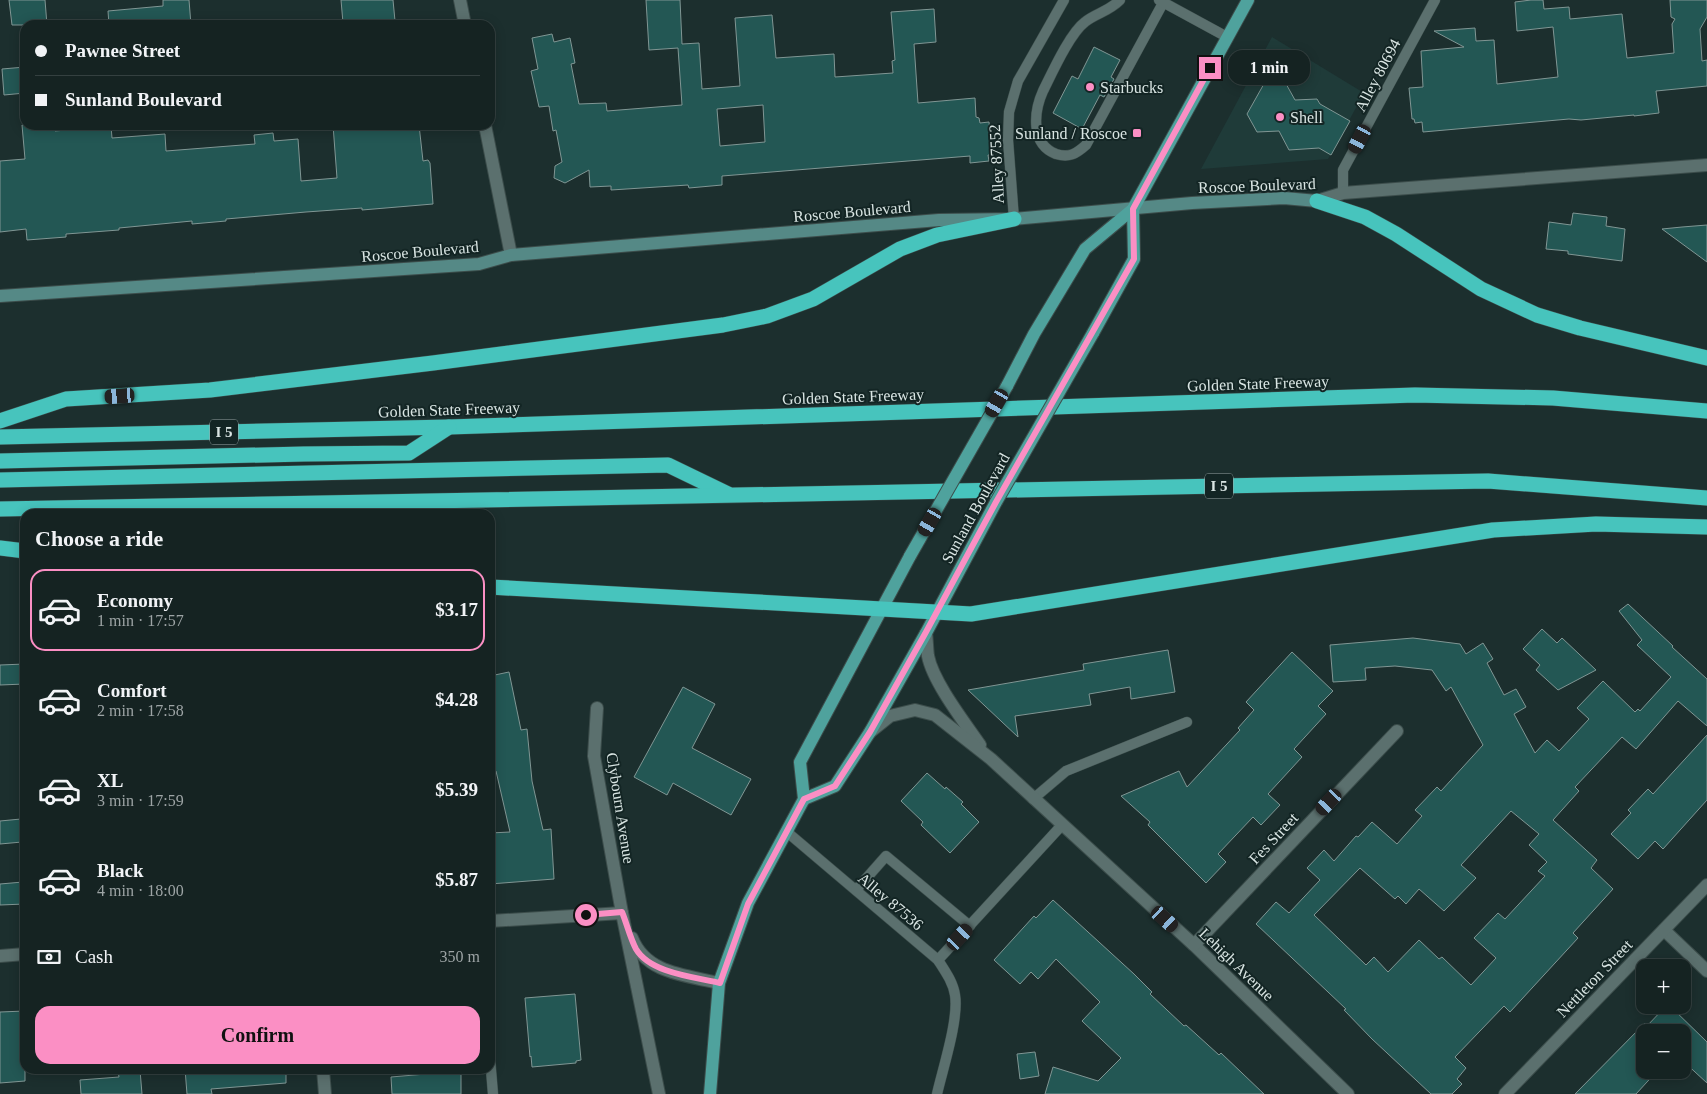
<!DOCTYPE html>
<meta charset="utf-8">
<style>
body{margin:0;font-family:Georgia,serif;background:#1e2b2a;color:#f1f3f6;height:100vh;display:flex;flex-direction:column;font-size:19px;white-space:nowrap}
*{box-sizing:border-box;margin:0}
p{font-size:16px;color:#9da4a5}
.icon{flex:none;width:28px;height:28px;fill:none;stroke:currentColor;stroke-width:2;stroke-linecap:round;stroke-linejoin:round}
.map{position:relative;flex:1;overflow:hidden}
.side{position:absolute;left:20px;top:509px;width:475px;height:565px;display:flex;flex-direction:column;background:#152322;border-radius:15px;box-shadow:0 2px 12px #0003,0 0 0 1px #344040}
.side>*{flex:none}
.hud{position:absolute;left:20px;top:20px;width:475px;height:110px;border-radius:15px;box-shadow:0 2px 12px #0003,0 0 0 1px #344040;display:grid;align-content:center;height:110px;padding:0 15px;background:#152322}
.buttons{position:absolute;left:1636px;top:959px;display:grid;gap:10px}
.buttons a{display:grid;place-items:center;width:55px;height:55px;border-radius:10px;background:#152322;box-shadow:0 2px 12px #0003,0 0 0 1px #344040;font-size:25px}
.end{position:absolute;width:22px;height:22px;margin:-11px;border:6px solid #fb8fc4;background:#111;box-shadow:0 0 0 2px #111}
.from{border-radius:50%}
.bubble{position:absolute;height:35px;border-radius:15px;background:#152322;box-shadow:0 2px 12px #0003,0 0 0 1px #344040;font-size:16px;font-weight:700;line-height:35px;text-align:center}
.car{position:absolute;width:15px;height:30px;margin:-15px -8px;border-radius:6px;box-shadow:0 0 4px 1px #0007;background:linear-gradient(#222 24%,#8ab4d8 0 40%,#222 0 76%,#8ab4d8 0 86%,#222 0)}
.hud b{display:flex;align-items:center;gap:18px;height:48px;font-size:19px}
.hud b+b{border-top:1px solid #344040}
.hud i{width:12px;height:12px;background:#f1f3f6}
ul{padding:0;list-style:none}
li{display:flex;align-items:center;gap:15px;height:82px;margin:0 10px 8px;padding:0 5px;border:2px solid transparent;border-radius:15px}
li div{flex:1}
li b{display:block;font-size:19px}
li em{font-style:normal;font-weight:700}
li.selected{border-color:#fb8fc4}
li>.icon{width:45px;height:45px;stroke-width:1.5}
h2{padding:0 15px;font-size:22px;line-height:60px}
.pay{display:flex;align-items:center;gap:12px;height:55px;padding:0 15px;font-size:19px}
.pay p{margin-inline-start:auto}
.action{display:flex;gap:10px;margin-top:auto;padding:10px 15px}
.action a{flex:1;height:58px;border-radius:15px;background:#fb8fc4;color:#111;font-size:20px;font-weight:700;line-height:58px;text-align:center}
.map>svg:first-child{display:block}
</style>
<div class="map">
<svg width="1707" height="1094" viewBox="0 0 1707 1094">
<rect width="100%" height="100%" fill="#1c2f2e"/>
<polygon fill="#1f3b39" points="1272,37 1364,93 1328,159 1201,169"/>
<g fill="#235754" stroke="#809694" fill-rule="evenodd">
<polygon points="9,0 45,0 47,25 12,25"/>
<polygon points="163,0 189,0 191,25 109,25 108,11 163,6"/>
<polygon points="341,0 393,0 395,21 384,22 384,25 355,25 354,22 343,23"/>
<path d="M646,0h34l2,44 17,-1 3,46 38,-3 -5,-68 37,-3 4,43 58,-4 1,23 58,-4 -1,-12 3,-1 -4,-48 43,-3 2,33 -22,2 4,59 57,-5 1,19 3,1 1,5 9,-1 3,33h-4l1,6 -19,2v-7l-248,20v9l-33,3 -1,-3 -77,5v-4l-21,1 -1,-17 -24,13 -11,-5 1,-12 7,-4 -6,-32 -3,1 -4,-25 -10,1 -8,-36 7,-2 -6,-31 20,-4 2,8 16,-4 5,25 -4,1 8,40 27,-1 1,8 75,-6 -4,-57 -29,2zM763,105l2,37 -45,4 -3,-37z"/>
<polygon points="1531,0 1543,0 1544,9 1569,7 1570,19 1622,14 1627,58 1674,53 1672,24 1675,19 1671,17 1670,0 1707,0 1707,17 1700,29 1702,61 1707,60 1707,86 1656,91 1659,113 1634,116 1634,115 1581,120 1569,119 1423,132 1422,122 1415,123 1414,119 1412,119 1409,88 1423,87 1421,51 1464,47 1434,31 1475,28 1476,41 1494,40 1497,84 1558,77 1553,27 1517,31 1515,2"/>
<polygon points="1094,47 1120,60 1111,77 1114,79 1104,97 1100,95 1082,129 1053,113 1072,76 1078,79"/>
<polygon points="25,67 25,93 4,95 2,69"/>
<polygon points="1265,82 1285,82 1295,100 1317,99 1320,104 1350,121 1331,155 1319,148 1289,150 1279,131 1257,132 1247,114"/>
<polygon points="22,125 55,125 55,131 111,126 112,138 165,134 166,151 255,144 254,135 273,133 274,141 298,139 301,181 337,178 333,125 419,125 423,161 428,160 430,163 433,204 362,210 362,208 306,212 226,219 226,221 192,224 192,221 119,228 119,230 66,234 66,237 27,240 26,229 0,232 0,161 25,159"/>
<polygon points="1573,213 1607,217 1606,226 1625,229 1622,261 1568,254 1568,251 1546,249 1549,222 1571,225"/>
<polygon points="1707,225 1707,262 1662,229 1682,227"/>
<path d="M1628,604l45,42 -1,1 35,32v47l-29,-25 -42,48 -14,-12 -47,50 4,4 -26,29 44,40 -6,8 22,21 -40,44 5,5 -68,74 -6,-6 -49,51 11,11 -9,11 5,5 -10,10h-21l-59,-55 -28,-29 2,-1 -90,-85 20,-22 13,11 31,-33 -13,-12 17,-18 10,11 22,-25 2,1 14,-15 25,22 25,-28 -7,-6 22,-23 4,4 42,-46 -32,-58 -5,4 -14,-21 -37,-4 -30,2 1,12 -33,2 -3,-37 83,-7 47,6 6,10 17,-11 10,16 -6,4 17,32 12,-6 10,18 -12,7 21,39 12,-13 12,11 30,-32 -12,-11 26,-27 32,31 3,-3 2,2 31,-34 -34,-32 5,-5 -23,-29zM1511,811l28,23 -10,11 18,17 -9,9 7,5 -40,43 -7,-6 -24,25 22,20 -25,27 -29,-28 -3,2 -20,-19 -31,32 -14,-15 -8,8 -52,-50 46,-47 35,31 3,-3 8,8 13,-15 25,22 32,-33 -15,-13z"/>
<polygon points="1542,629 1557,643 1562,638 1596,670 1558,690 1536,670 1540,665 1523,649"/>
<polygon points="1168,650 1175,692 1131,699 1130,687 1089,694 1091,705 1015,716 1018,737 968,690 1084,670 1083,664"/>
<polygon points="1292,652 1333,691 1318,706 1326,714 1294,749 1302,757 1268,794 1280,805 1261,825 1253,817 1218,854 1226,862 1206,883 1148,825 1150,822 1121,796 1179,771 1187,787 1240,730 1238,728 1254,710 1246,702"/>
<polygon points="25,664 25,684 0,685 0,665"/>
<polygon points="509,672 521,730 527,729 532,781 543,830 551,829 554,879 490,884 490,833 510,832 496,771 490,771 490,676"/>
<polygon points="683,687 715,704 692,748 751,779 731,815 673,783 667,795 634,777"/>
<polygon points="1707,735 1707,800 1663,849 1655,841 1638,859 1611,834 1631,813 1628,810 1648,789 1653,794"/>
<polygon points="927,773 945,789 946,787 963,802 961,804 979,822 950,853 921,825 923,822 901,801"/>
<polygon points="21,819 22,842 0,844 0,821"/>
<polygon points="23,882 25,904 0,905 0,884"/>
<polygon points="1053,900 1134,974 1152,992 1150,994 1184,1026 1186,1025 1219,1055 1221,1053 1264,1094 1045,1094 1053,1067 1098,1081 1121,1058 1082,1021 1100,1002 1056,959 1038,979 1031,972 1020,984 994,960 1034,916 1036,918"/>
<polygon points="575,994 581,1060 576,1061 576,1063 532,1067 531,1056 530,1057 525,998"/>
<polygon points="1667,1005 1669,1005 1707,1042 1707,1083 1682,1060 1682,1032 1645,1032 1645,1070 1658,1070 1636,1094 1575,1094 1645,1023 1645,1028"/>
<polygon points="25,1011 25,1081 0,1083 0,1012"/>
<polygon points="1035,1052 1039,1076 1020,1079 1017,1054"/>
<polygon points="185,1069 286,1069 286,1083 211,1089 212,1094 187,1094"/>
<polygon points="140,1070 142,1094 81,1094 80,1080 119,1077 118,1071"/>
<polygon points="461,1071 461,1094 392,1094 391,1077"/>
</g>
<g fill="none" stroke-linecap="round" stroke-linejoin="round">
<g stroke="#3c4d4b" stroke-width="11">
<g id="service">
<path d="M1120,0c-12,12 -24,13 -35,22 -15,11 -33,51 -42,69 -9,20 -13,53 13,63 13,4 20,0 30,-9l77,-142"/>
<polyline points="1159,0 1227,37"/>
<polyline points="1343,193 1343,170 1435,0"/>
<polyline points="1014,219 1008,140 1009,112 1018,81 1064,0"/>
<polyline points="1033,799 1066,771 1187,722"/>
<path d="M787,832l151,128c7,11 15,22 17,35 4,24 -12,73 -18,99"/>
<polyline points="856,890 886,856 970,926"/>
<polyline points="938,960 1062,825"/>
<polyline points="490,1058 493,1094"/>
</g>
</g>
<g stroke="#3c4d4b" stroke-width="14">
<g id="minor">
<polyline points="460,0 465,25"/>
<polyline points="485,125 511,255"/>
<polyline points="1317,201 1343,193 1707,165"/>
<path d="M926,633c1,7 1,16 2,23 5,26 37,67 52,89"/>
<polyline points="597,708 594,756 622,913 659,1094"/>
<polyline points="870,732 890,716 915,710 935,715 991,759 1194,945 1348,1094"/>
<polyline points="490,921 622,913"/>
<polyline points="1664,930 1707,971"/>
<path d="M632,938c14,36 54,37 87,45"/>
<polyline points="1194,945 1397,731"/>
<polyline points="0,956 25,954"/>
<polyline points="323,1069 325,1094"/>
<polyline points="1505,1094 1707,885"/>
</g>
</g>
<g stroke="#3c4d4b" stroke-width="14">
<polyline id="secondary" points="0,296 479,264 511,255 939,220 1014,219 1192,203 1284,198 1317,201"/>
</g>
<g stroke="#3c4d4b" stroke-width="14">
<g id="primary">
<polyline points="1093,333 1134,259 1133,209"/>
<polyline points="1007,386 1034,334 1085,249 1133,209 1248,0"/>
<polyline points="804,799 835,786 870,732 926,633 996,502"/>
<polyline points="710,1094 719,983 748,903 804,799 800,762 910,556"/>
</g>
</g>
<g stroke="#3c4d4b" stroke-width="16">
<g id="motorway">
<polyline points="1317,201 1365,217 1396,234 1481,289 1537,315 1580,328 1707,358"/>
<polyline points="0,421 66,399 210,390 433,363 723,325 767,316 813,299 900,249 937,235 1014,219"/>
<polyline points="0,437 449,427 1415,395 1553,398 1707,411"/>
<polyline points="0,461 304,454 409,453 449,427"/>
<polyline points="0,480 668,465 728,494"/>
<polyline points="0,509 1488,481 1707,498"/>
<polyline points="0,548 25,551"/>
<polyline points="490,587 971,614 1493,530 1596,524 1707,527"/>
</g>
</g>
<use href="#service" stroke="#5b706e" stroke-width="10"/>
<use href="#minor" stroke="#5b706e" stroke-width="12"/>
<use href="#secondary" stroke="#558986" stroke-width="12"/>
<use href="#primary" stroke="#4fa29d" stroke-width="12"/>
<use href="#motorway" stroke="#47c4bd" stroke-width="15"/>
<g stroke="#3c4d4b" stroke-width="14" stroke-linecap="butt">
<g id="primary-bridge">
<polyline points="996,502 1093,333"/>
<polyline points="910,556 1007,386"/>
</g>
</g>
<use href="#primary-bridge" stroke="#4fa29d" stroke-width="12"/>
</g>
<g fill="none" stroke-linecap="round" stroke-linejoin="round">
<path stroke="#fb8fc4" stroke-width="6" d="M586,915l36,-3c5,12 8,26 14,37 14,24 58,28 84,34l28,-79 56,-105 31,-13 35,-54 56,-100 70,-130 138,-243 -1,-50 77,-141"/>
</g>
<g fill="#fb8fc4" stroke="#132524" stroke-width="2">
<circle cx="1090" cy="87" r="5"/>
<circle cx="1280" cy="117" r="5"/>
<rect x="1132" y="128" width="10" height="10" rx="2.5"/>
</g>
<g text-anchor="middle" stroke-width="4" stroke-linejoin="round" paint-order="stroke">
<g fill="#132524" stroke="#9eabaa" stroke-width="1">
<rect x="210" y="419.5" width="28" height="25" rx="4"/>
<rect x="1205" y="473.5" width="28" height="25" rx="4"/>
</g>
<g font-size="15" font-weight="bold" fill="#d9e5e3">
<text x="224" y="437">I 5</text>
<text x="1219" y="491">I 5</text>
</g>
<g font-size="16" fill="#d9e5e3" stroke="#132524">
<text transform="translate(1377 75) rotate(-62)" y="6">Alley 80694</text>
<text transform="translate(996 164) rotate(-93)" y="6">Alley 87552</text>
<text transform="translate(1257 185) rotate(-2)" y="6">Roscoe Boulevard</text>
<text transform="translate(852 211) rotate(-5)" y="6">Roscoe Boulevard</text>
<text transform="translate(420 251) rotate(-5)" y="6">Roscoe Boulevard</text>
<text transform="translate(1258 383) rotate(-2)" y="6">Golden State Freeway</text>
<text transform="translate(853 396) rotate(-2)" y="6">Golden State Freeway</text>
<text transform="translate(449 409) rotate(-2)" y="6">Golden State Freeway</text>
<text transform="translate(975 508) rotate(-61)" y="6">Sunland Boulevard</text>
<text transform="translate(621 808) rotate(81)" y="6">Clybourn Avenue</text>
<text transform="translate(1273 838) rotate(-47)" y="6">Fes Street</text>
<text transform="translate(891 901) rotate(40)" y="6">Alley 87536</text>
<text transform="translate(1237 964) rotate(44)" y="6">Lehigh Avenue</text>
<text transform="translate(1594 978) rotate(-46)" y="6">Nettleton Street</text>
</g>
<g font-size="16" fill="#d9e5e3" stroke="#132524" text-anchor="start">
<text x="1100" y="93">Starbucks</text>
<text x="1290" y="123">Shell</text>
<text x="1127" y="139" text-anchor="end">Sunland / Roscoe</text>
</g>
</g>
</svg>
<div class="buttons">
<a>+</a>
<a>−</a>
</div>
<i class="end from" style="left:586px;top:915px"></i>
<i class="end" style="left:1210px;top:68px"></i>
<div class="bubble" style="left:1228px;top:50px;width:82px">1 min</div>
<i class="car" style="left:1360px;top:139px;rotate:208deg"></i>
<i class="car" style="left:120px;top:396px;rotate:266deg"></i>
<i class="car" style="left:997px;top:403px;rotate:210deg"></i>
<i class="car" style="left:930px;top:522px;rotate:210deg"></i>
<i class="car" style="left:1329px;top:802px;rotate:223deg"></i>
<i class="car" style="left:1165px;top:919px;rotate:132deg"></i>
<i class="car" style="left:960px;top:937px;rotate:43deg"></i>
<div class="hud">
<b><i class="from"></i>Pawnee Street</b>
<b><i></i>Sunland Boulevard</b>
</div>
<section class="side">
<h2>Choose a ride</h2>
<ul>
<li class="selected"><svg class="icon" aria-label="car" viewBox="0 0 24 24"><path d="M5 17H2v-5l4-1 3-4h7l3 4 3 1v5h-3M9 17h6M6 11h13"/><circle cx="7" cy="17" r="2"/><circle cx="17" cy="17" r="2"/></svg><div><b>Economy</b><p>1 min · 17:57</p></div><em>$3.17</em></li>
<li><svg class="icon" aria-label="car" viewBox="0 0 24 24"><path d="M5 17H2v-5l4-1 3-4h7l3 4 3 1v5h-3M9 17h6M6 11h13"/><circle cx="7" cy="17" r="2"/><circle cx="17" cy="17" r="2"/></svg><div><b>Comfort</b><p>2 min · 17:58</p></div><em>$4.28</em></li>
<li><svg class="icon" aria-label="car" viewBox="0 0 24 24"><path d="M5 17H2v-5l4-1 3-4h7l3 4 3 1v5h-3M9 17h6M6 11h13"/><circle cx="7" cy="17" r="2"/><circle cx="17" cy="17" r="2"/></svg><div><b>XL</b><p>3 min · 17:59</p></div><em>$5.39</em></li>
<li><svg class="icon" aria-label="car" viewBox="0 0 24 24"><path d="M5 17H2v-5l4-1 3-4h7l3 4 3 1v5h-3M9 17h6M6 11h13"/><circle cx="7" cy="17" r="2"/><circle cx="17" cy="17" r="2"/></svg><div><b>Black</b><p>4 min · 18:00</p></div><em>$5.87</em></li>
</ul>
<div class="pay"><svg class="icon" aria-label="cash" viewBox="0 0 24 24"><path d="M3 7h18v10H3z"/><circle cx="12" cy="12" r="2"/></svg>Cash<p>350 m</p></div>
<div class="action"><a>Confirm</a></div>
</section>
</div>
